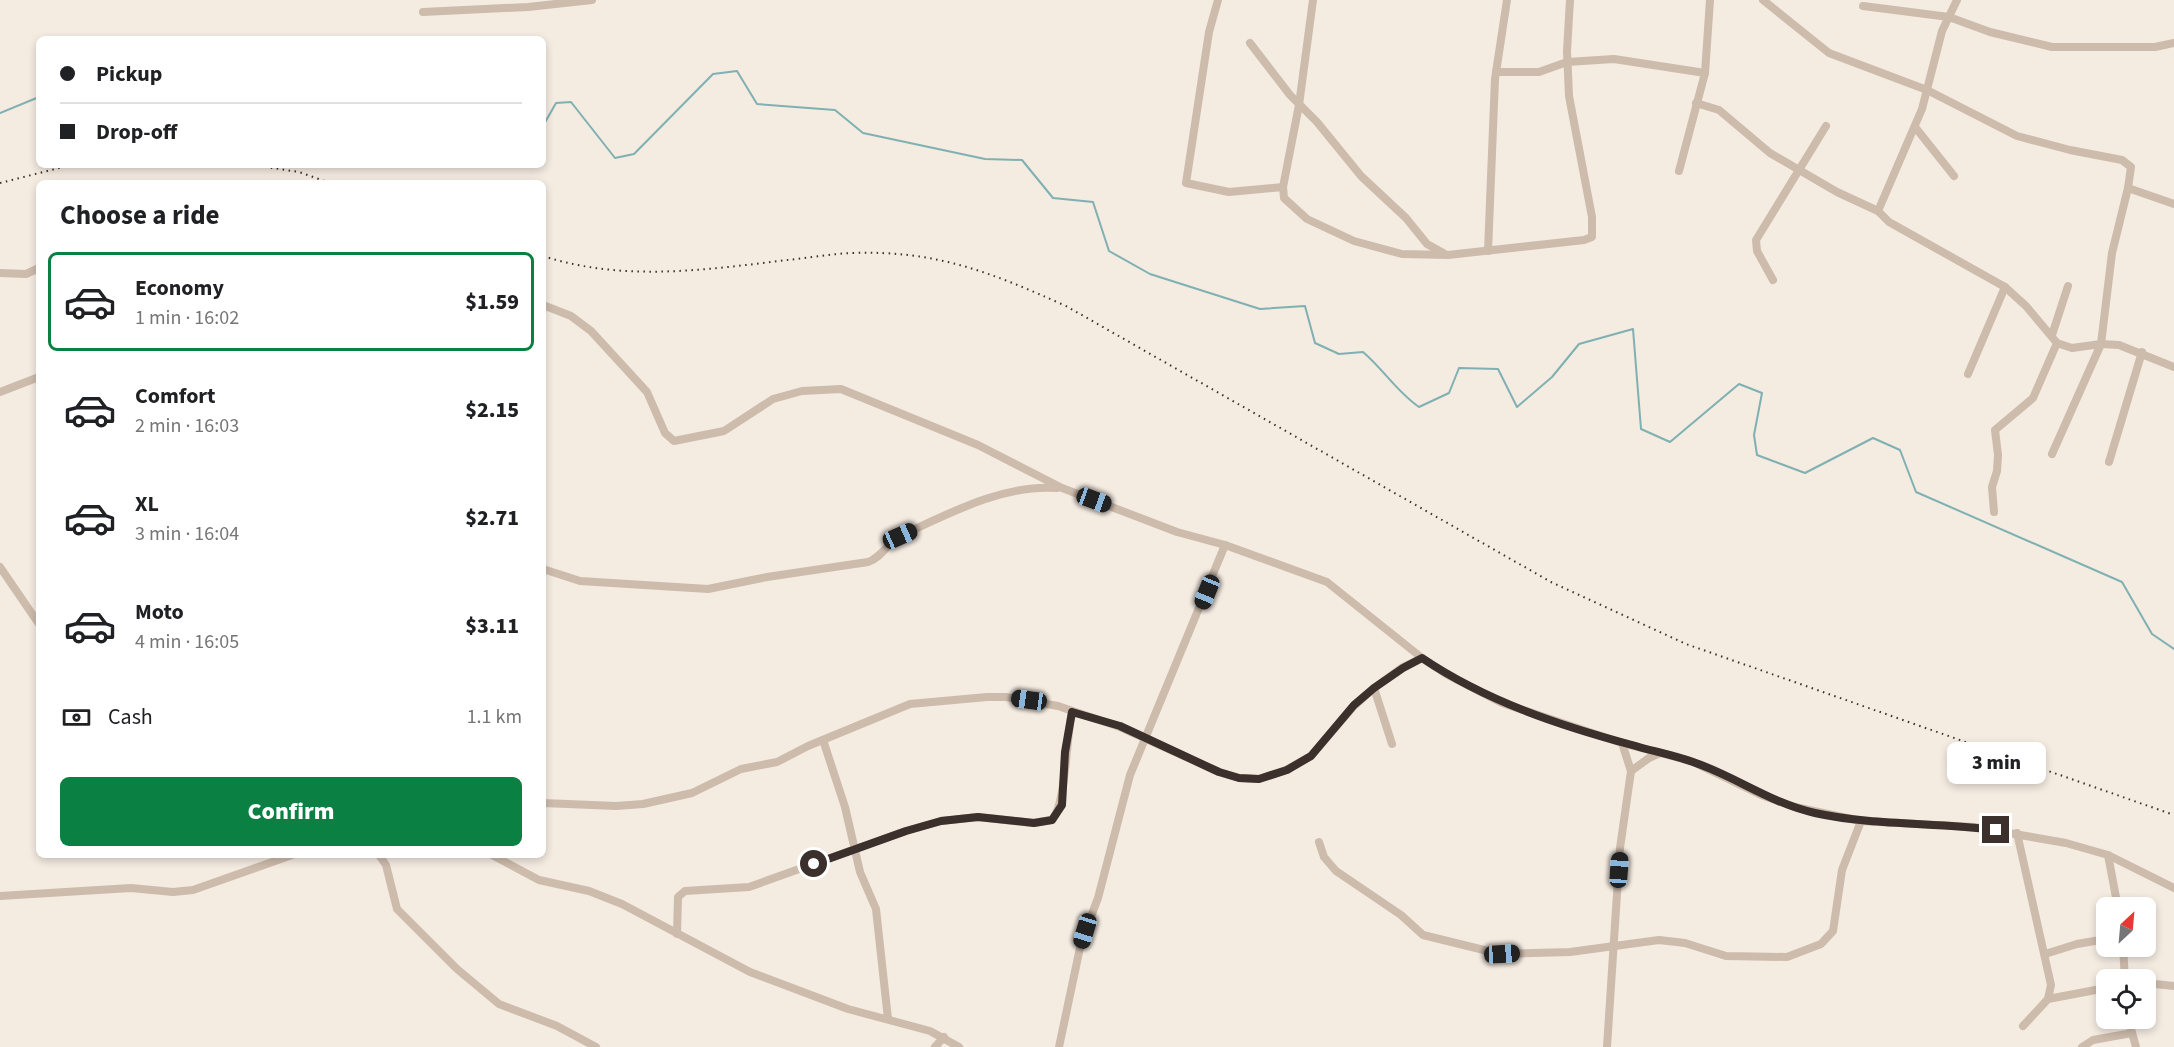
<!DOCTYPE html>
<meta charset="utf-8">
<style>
body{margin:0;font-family:"Source Sans 3",sans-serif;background:#f6f6f6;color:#202124;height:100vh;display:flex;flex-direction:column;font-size:22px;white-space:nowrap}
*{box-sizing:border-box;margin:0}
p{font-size:20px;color:#757577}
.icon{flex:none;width:33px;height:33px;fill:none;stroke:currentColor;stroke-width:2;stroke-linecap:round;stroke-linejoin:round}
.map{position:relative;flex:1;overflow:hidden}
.side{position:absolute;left:36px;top:180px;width:510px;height:678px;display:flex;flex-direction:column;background:#fff;border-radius:9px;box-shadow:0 3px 9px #0003}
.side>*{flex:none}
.banner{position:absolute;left:36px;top:36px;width:510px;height:132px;border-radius:9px;box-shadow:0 3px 9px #0003;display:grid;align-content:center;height:132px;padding:0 24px;background:#fff}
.needle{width:39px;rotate:26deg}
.controls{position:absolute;left:2096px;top:897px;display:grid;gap:12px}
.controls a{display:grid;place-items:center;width:60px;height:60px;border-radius:9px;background:#fff;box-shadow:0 3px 9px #0003;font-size:30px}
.end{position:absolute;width:27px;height:27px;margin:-14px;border:8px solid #3b302b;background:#fff;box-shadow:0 0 0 3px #fff}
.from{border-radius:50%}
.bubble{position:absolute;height:42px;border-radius:9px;background:#fff;box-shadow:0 3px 9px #0003;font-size:20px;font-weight:800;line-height:42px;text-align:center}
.car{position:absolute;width:18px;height:36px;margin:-18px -9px;border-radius:8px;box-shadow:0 0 4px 2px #0007;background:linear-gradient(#222 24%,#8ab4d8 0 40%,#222 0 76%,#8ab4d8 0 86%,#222 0)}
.banner b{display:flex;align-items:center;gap:21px;height:57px;font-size:22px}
.banner b+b{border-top:2px solid #e0e0e0}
.banner i{width:15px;height:15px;background:#202124}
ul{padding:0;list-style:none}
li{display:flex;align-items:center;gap:18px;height:99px;margin:0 12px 9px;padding:0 12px;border:3px solid transparent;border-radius:9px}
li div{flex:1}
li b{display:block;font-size:22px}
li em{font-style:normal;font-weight:800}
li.active{border-color:#0b8043}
li>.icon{width:54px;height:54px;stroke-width:1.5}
h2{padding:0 24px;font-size:27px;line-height:72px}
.pay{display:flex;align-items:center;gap:15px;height:66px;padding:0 24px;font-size:22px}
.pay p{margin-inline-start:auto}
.cta{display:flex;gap:12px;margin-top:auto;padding:12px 24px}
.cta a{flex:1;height:69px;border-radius:9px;background:#0b8043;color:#fff;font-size:24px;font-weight:800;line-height:69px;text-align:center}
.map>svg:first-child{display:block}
</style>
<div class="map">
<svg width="2174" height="1047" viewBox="0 0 2174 1047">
<rect width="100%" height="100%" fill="#f4ebe1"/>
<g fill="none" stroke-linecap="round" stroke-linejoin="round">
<g stroke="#7fb0b2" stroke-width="2">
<polyline points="0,113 39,97"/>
<path d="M543,126l13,-23 15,-1 44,56 19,-4 79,-80 24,-3 20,33 78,6 28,23 122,26 37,1 31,38 40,4 16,49 41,23 110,35 45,-3 10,37 24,11 24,-2c21,18 34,40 56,55l30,-14 10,-25 39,1 19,38 35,-30 27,-33 54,-15 8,100 29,13 69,-58 23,9 -8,42 3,20 48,18 68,-35 27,12 16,42 206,90 30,52 22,15"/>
</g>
<g stroke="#cdbbac" stroke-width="8">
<polyline points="1218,0 1209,32 1186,183 1229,192 1283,187"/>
<polyline points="1313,0 1299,105 1283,187 1284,198 1307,219 1354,241 1402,254 1448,255 1584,240 1592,237 1592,217 1569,96 1567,51 1570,0"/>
<polyline points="1763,0 1829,53 1927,90 2017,136 2070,150 2122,160 2131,167 2128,188 2174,204"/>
<polyline points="1957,0 1942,31 1922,109 1878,211 1889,222 2005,287 2026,306 2057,343 2072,348 2101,344 2119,345 2174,367"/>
<polyline points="1863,6 1949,17 1990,32 2052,47 2155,47 2174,43"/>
<polyline points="423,12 528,7 592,0"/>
<polyline points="1250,43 1290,95 1317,122 1361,176 1406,218 1427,244 1445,254"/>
<polyline points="1496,72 1539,72 1567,62 1614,59 1705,73"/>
<polyline points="1696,103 1719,110 1770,153 1837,192 1878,211"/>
<polyline points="1915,127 1954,176"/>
<polyline points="1679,171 1705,73 1710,0"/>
<polyline points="1488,251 1495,79 1507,0"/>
<polyline points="0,273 26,274 39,268"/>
<polyline points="1773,280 1757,251 1756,240 1826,126"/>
<polyline points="543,305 571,316 591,331 647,392 665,433 674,441 724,431 773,399 802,391 841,389 978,445 1062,488 1177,532 1225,545 1327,582 1422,658 1446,674 1502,703 1622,743 1691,761 1761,795 1795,807 1861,821 1974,827 2066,843 2108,855 2174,888"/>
<polyline points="2052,335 2068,286"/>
<polyline points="1968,374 2005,287"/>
<polyline points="0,392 39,377"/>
<polyline points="2052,454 2101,344 2112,253 2128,188"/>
<polyline points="2109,462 2142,352"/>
<polyline points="1994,512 1992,487 1997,471 1998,455 1995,430 2033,398 2057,343"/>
<polyline points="0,567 39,624"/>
<path d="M543,569l37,12 128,8 59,-12 101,-15c13,-4 20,-19 32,-26 48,-22 103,-52 157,-48"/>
<polyline points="1374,688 1392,744"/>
<polyline points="823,740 845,807 860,872 876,909 888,1019"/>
<polyline points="1631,771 1649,758 1660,753"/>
<polyline points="543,803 616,806 643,804 692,793 741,769 777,762 808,746 910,704 987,697 1006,697 1058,706 1120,727 1219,772 1239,778 1259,779 1286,770 1311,756 1354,706 1374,688 1403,667 1422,658"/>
<polyline points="2017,833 2051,985 2048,999 2023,1026"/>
<polyline points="1319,842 1324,857 1336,871 1401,915 1423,935 1488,951 1502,954 1570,952 1659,940 1685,943 1726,956 1787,957 1821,944 1833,931 1842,870 1861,821"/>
<polyline points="379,855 386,865 397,909 457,969 499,1004 557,1026 596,1047"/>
<polyline points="492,855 539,880 589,891 622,904 750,972 848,1009 930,1031 959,1047"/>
<polyline points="2108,855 2118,908"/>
<polyline points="0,896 131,888 173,892 193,890 292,855"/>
<path d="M677,934l1,-37 7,-6 64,-4 157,-56 35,-10 37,-4 55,6 19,-3c14,-15 14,-82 20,-108"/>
<polyline points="2123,946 2125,980"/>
<polyline points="2045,954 2077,944 2106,939"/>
<polyline points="2145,983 2174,986"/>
<polyline points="2048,999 2106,988"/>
<polyline points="2128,1018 2136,1047"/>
<polyline points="935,1047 944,1037"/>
<polyline points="1059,1047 1081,943 1098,898 1130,775 1225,545"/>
<polyline points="1607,1047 1620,848 1631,771 1622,743"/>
<polyline points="2082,1047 2093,1040 2132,1033"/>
</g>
<g stroke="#3b302b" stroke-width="2" stroke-dasharray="1.5 4.5" stroke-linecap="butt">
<polyline points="253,165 299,172 330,183"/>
<polyline points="0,183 71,165"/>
<path d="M543,256c80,26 162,14 244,4 21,-2 43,-6 64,-7 85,-3 139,19 215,53l485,276 135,62 488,171"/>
</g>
</g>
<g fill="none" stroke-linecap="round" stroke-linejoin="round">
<path stroke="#3b302b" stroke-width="8" d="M814,864l92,-33 35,-10 37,-4 56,6 18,-3 10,-15 3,-53 7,-40 48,14 99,46 20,6 20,1 28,-9 24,-14 43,-51 20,-17 29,-20 19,-10c64,43 136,67 210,87 20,6 41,10 61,17 42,14 77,41 122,51 59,13 121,9 181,17"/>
</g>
</svg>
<div class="controls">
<a><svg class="needle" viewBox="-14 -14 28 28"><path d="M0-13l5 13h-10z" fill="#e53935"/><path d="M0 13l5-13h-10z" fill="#757577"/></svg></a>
<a><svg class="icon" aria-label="locate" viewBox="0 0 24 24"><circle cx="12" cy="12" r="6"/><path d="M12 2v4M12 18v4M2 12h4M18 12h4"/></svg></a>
</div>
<i class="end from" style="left:814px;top:864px"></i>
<i class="end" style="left:1996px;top:830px"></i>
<div class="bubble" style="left:1947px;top:742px;width:99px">3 min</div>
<i class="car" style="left:1094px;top:500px;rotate:110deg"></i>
<i class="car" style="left:900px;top:536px;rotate:66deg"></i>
<i class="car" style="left:1207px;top:592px;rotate:202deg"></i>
<i class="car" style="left:1029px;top:700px;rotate:278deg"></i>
<i class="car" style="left:1619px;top:870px;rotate:4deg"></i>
<i class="car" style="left:1085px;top:931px;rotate:197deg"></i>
<i class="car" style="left:1502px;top:954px;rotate:87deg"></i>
<div class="banner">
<b><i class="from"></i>Pickup</b>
<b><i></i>Drop-off</b>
</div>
<section class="side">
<h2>Choose a ride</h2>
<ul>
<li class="active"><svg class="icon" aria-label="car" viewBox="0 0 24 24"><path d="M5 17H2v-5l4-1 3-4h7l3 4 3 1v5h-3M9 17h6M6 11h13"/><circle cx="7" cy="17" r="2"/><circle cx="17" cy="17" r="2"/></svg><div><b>Economy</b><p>1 min · 16:02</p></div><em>$1.59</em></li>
<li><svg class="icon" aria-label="car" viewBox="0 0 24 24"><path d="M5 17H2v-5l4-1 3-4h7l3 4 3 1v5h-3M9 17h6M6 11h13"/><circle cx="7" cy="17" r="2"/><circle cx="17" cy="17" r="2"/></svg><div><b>Comfort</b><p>2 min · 16:03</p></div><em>$2.15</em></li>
<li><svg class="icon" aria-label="car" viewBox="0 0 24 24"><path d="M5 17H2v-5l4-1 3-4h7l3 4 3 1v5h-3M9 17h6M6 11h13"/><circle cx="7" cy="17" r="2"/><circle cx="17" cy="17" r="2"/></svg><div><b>XL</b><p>3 min · 16:04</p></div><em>$2.71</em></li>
<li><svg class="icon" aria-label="car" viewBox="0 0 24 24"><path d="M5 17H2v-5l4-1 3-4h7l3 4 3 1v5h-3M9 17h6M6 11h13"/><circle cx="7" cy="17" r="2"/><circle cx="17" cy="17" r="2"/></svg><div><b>Moto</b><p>4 min · 16:05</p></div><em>$3.11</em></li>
</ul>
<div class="pay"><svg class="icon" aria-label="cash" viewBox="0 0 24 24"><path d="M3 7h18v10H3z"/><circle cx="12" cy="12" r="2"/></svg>Cash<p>1.1 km</p></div>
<div class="cta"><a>Confirm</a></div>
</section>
</div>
